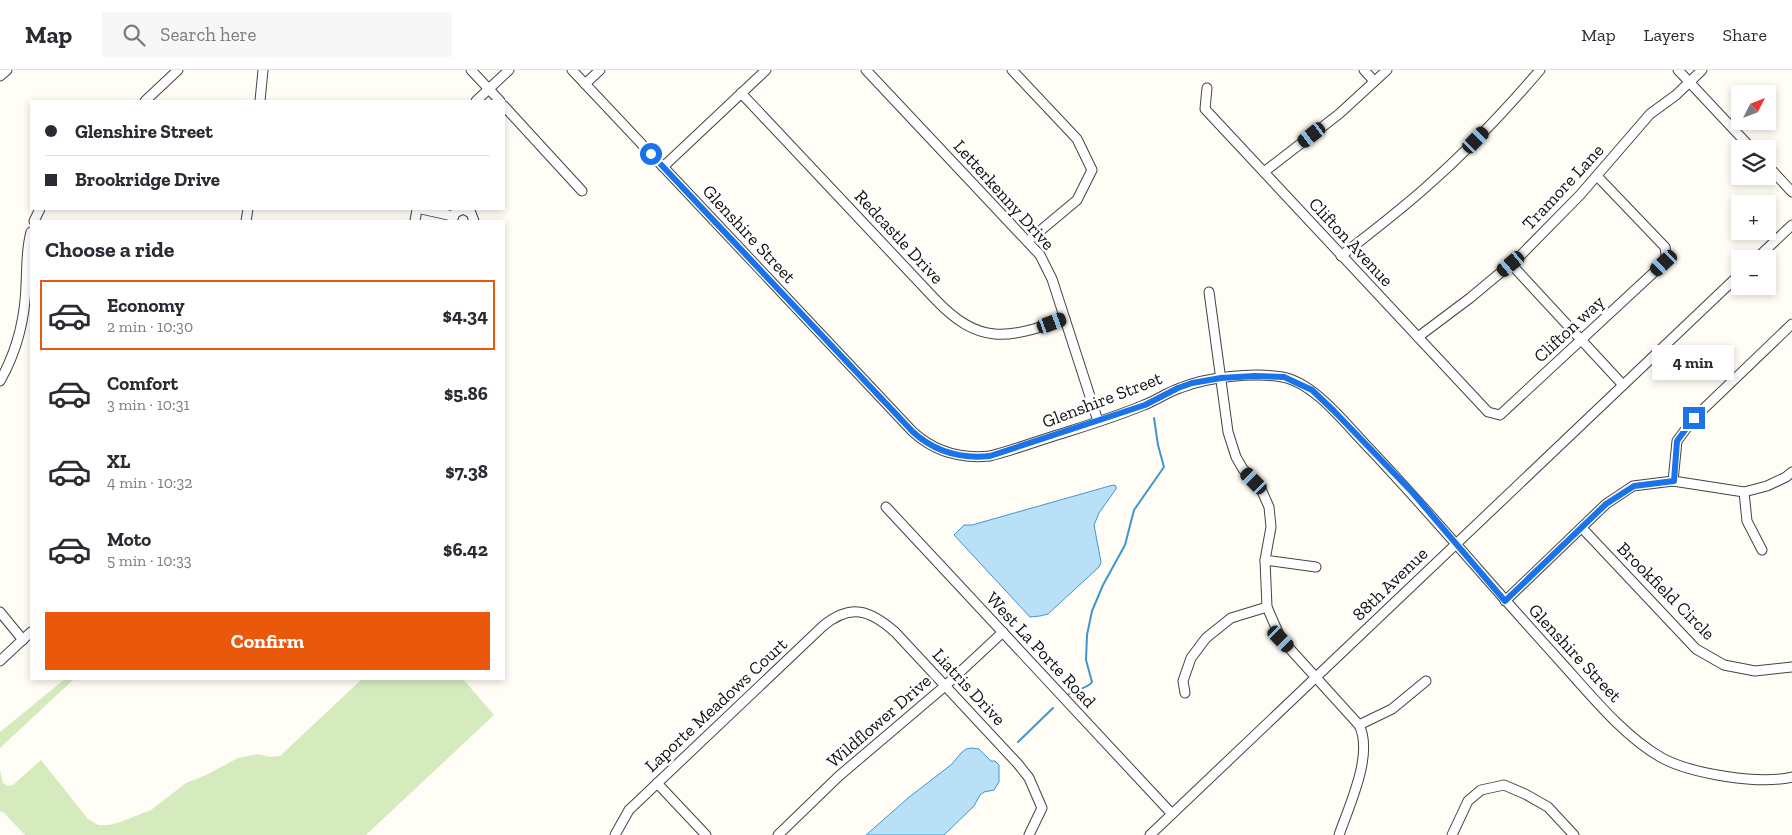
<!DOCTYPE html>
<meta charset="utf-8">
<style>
body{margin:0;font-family:"Zilla Slab",serif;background:#f7f7f7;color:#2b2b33;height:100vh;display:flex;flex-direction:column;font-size:19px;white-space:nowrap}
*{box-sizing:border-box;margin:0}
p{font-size:16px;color:#7c7c81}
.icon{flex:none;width:28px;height:28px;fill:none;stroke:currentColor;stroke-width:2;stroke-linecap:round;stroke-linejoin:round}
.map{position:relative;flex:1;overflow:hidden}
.sheet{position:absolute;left:30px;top:150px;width:475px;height:460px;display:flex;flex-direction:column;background:#fff;border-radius:0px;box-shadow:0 2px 8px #0003}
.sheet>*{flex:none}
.top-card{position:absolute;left:30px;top:30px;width:475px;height:110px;border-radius:0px;box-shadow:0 2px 8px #0003;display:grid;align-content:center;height:110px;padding:0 15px;background:#fff}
.needle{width:32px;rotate:48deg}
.fabs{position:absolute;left:1731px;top:15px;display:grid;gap:10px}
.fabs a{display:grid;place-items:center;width:45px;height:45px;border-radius:0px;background:#fff;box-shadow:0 2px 8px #0003;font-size:25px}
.end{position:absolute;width:22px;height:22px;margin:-11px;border:6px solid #1a73e8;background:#fff;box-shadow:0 0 0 2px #fff}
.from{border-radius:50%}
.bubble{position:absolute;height:35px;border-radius:0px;background:#fff;box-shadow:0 2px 8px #0003;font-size:16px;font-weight:700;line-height:35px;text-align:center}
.car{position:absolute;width:15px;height:30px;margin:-15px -8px;border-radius:6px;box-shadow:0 0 4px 1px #0007;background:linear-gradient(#222 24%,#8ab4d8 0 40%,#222 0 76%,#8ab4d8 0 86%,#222 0)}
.top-card b{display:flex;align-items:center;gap:18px;height:48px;font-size:19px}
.top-card b+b{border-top:1px solid #e1e1e2}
.top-card i{width:12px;height:12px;background:#2b2b33}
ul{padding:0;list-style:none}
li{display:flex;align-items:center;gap:15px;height:70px;margin:0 10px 8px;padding:0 5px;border:2px solid transparent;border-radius:0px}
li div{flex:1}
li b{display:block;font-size:19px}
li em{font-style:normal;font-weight:700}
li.active{border-color:#ea580c}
li>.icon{width:45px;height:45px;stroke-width:1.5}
h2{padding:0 15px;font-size:22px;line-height:60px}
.action{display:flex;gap:10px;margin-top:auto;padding:10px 15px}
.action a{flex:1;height:58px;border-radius:0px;background:#ea580c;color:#fff;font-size:20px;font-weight:700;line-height:58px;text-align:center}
header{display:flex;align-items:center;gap:30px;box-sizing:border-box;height:70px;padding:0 25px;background:#fff;border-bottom:1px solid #e1e1e2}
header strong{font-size:24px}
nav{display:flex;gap:28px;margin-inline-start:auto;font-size:18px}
.search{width:350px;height:45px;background:#f7f7f7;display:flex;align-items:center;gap:12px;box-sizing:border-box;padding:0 18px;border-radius:0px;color:#7c7c81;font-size:19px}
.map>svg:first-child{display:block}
</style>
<header>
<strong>Map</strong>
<div class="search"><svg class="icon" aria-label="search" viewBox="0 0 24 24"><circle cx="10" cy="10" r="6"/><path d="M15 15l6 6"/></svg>Search here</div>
<nav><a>Map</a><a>Layers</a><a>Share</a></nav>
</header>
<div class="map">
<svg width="1792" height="765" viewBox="0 0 1792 765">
<rect width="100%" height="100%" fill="#fffdf5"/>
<g fill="#d5ebbd">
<polygon points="65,609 74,609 0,678 0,662"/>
<polygon points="362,609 463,609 494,645 366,765 25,765 4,743 0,741 0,700 3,713 8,716 13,715 41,690 88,749 98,755 109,755 120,752 151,740 186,713 206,705 238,688 258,684 270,687 280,686"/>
</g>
<g fill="#b9e0f7" stroke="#3f96cf">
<polygon points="1113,415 1116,416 1116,419 1099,443 1094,455 1101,492 1099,497 1048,544 1040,546 1030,547 954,465 964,455 972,455"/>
<polygon points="972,678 979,679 991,691 995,691 999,695 999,712 994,720 984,722 980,725 974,736 944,765 866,765 908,728 952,694 961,683 966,679"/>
</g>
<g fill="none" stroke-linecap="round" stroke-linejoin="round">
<g stroke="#3f96cf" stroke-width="2">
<path d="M1069,624c7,-5 18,-5 23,-12l-6,-22 1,-25 5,-24 11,-26 22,-40 9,-35 30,-43 -6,-22 -4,-27"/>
<polyline points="1018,672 1053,638"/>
</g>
<g stroke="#444" stroke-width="11">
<g id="minor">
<polyline points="471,0 500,31"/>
<path d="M572,0l341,362c22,20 48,27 77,24 27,-7 53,-17 80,-25 25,-8 50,-16 74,-26 13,-5 24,-13 36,-17 27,-11 73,-16 102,-11 31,5 62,45 83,67 67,70 129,145 194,216 30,33 64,76 103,98 30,16 98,27 130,19"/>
<polyline points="866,0 1040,185 1052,209 1098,351"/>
<polyline points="1012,0 1077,69 1092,100 1077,130 1028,171"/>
<polyline points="1364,0 1374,11"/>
<polyline points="1678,0 1752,79"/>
<polyline points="0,6 7,0"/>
<polyline points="585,14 600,0"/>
<polyline points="1207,18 1205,39 1488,342 1500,345 1664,193 1666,185 1665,177 1597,106"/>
<path d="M741,23l193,205c45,48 73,41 131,21"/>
<polyline points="145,31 178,0"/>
<polyline points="260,31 263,0"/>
<polyline points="476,31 509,0"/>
<polyline points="504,36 582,121"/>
<polyline points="1768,96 1792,122"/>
<polyline points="663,97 766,0"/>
<polyline points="1264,102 1339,44 1387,0"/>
<polyline points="421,139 453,146"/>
<polyline points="34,151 40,139"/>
<polyline points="246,151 248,139"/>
<polyline points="415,151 417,139"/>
<polyline points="452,151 455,143 463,139 471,143 474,151"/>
<path d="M1341,186c28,-22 57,-44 84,-68 41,-36 79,-76 115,-118"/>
<polyline points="1756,189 1792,155"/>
<polyline points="1511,194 1623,315"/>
<path d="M1209,222l19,140 8,25 7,12 18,20 8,18 2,20 -6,33 2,47 14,32 78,86c15,29 -10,81 -20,110"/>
<polyline points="1418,267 1470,228 1518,188 1580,125 1650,44 1676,25 1702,0"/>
<path d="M0,311c17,-30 25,-61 26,-96 1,-19 0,-35 5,-53"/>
<polyline points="1673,411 1677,371 1694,348 1792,254"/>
<polyline points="1744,422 1747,451 1762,480"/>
<polyline points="886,437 1172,744"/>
<polyline points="1582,458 1696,579 1724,595 1755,601 1792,597"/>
<polyline points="1265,490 1316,497"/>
<polyline points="1505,531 1606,434 1633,416 1673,411 1744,422 1767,416 1786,407 1792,402"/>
<polyline points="0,542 23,570"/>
<polyline points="0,591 31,562"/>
<polyline points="1185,623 1183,611 1191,588 1206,568 1231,548 1267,537"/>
<polyline points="1359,655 1392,639 1426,611"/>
<polyline points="657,713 706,765"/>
<path d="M615,765l14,-25 194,-184c28,-23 47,-16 72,6l123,132 11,14 13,30 -13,27"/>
<polyline points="778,765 839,706 945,616 1003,562"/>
<polyline points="1150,765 1740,204"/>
<polyline points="1452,765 1468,731 1481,720 1504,715 1525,724 1548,737 1574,765"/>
</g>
</g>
<use href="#minor" stroke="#fff" stroke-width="9"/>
</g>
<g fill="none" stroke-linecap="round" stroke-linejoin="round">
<path stroke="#1a73e8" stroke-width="6" d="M651,84l262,278c22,20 48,27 77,24l155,-51 33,-17 14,-5 29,-5 33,-2 30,1 28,13 22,21 78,81 93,109 101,-97 28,-18 40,-5 3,-40 17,-23"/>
</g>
<g text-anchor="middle" stroke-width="5" stroke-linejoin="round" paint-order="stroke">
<g font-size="18" fill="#111" stroke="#fff">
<text transform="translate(1563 117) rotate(-47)" y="6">Tramore Lane</text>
<text transform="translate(1004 125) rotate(48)" y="6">Letterkenny Drive</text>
<text transform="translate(749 164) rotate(47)" y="6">Glenshire Street</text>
<text transform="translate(899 167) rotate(47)" y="6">Redcastle Drive</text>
<text transform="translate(1351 172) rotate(47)" y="6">Clifton Avenue</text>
<text transform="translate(1569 259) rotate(-43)" y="6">Clifton way</text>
<text transform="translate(1102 330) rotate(-21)" y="6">Glenshire Street</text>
<text transform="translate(1390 514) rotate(-44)" y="6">88th Avenue</text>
<text transform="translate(1666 521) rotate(45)" y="6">Brookfield Circle</text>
<text transform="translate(1041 580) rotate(47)" y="6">West La Porte Road</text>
<text transform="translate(1575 583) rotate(47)" y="6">Glenshire Street</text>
<text transform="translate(969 617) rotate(47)" y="6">Liatris Drive</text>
<text transform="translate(716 635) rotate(-43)" y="6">Laporte Meadows Court</text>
<text transform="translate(879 651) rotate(-41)" y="6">Wildflower Drive</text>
</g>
</g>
</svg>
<div class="fabs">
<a><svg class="needle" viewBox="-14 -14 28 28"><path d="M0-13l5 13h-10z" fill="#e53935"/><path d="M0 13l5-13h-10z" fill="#7c7c81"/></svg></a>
<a><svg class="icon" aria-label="layers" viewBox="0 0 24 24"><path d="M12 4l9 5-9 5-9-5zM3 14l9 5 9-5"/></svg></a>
<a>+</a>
<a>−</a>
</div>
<i class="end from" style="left:651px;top:84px"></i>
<i class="end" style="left:1694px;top:348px"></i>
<div class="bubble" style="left:1652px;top:275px;width:82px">4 min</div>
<i class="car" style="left:1312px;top:65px;rotate:232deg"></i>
<i class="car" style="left:1476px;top:70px;rotate:44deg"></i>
<i class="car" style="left:1664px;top:193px;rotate:227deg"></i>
<i class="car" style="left:1511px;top:194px;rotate:230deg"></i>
<i class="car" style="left:1052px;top:253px;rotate:70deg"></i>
<i class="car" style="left:1254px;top:411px;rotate:316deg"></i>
<i class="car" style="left:1281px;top:569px;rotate:136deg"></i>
<div class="top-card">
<b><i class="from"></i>Glenshire Street</b>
<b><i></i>Brookridge Drive</b>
</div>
<section class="sheet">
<h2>Choose a ride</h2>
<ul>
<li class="active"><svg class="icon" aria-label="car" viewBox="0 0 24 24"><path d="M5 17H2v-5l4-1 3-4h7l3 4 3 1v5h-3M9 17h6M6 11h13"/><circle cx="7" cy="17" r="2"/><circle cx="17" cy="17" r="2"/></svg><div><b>Economy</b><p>2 min · 10:30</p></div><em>$4.34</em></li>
<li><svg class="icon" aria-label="car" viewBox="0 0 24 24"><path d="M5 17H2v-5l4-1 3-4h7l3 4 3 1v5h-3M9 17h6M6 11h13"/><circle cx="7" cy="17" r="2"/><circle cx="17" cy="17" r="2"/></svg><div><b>Comfort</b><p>3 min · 10:31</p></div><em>$5.86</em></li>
<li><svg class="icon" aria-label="car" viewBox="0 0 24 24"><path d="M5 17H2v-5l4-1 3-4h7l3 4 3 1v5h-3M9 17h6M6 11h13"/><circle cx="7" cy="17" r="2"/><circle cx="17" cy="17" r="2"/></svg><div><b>XL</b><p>4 min · 10:32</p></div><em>$7.38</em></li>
<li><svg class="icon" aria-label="car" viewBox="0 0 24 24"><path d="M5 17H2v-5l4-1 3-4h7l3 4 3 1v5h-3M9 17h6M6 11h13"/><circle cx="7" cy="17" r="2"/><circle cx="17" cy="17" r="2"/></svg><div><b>Moto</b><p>5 min · 10:33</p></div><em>$6.42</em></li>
</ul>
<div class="action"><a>Confirm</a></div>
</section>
</div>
